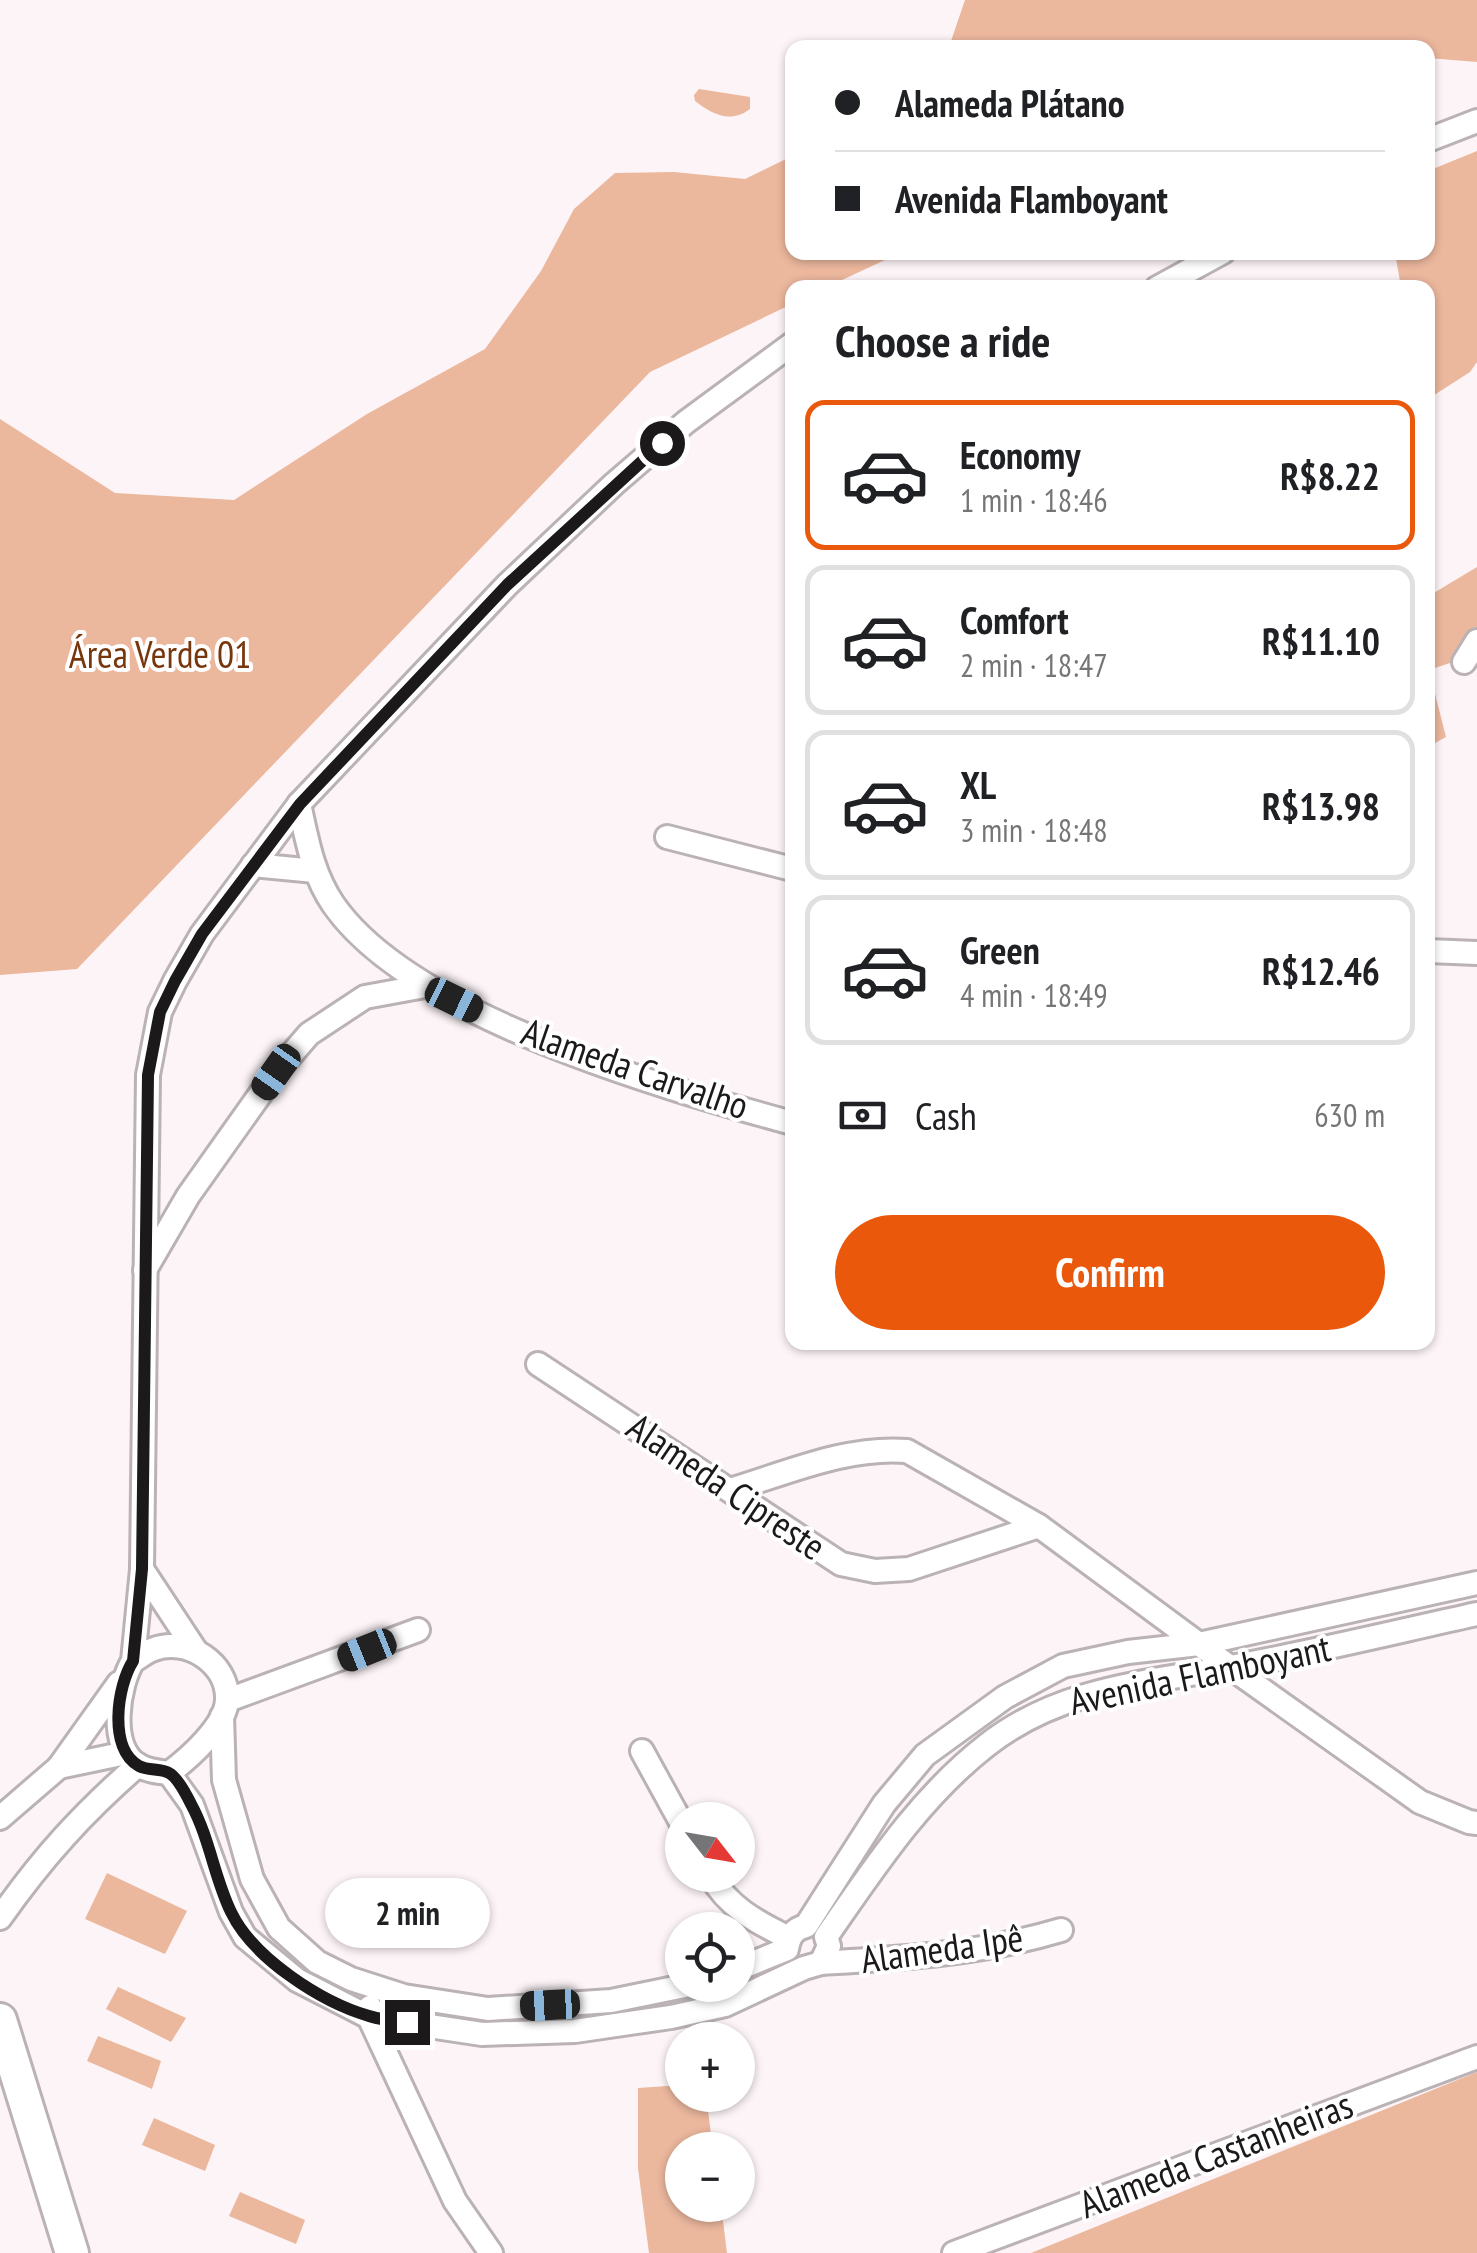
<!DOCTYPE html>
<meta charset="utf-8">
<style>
body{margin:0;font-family:"PT Sans Narrow",sans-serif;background:#f2f2f2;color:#202124;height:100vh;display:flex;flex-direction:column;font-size:38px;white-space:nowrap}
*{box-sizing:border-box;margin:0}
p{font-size:32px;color:#757577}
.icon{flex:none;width:55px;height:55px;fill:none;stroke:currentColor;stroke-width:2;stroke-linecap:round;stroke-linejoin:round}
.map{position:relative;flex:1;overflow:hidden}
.drawer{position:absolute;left:785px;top:280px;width:650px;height:1070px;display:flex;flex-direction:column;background:#fff;border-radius:20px;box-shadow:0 2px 8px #0004}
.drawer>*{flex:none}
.top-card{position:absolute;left:785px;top:40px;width:650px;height:220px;border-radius:20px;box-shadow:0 2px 8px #0004;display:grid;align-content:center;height:220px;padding:0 50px;background:#fff}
.needle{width:65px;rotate:121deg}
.buttons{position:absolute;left:665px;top:1802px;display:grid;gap:20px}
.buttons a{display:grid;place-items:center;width:90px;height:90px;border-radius:50%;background:#fff;box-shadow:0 2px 8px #0004;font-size:50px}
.end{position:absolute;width:45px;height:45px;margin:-22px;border:12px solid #1c191b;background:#fff;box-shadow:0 0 0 5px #fff}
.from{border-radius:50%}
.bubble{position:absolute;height:70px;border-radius:35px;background:#fff;box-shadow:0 2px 8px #0004;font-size:32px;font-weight:700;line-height:70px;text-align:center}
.car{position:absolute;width:30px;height:60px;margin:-30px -15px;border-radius:12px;box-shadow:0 0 8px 2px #0007;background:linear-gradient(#222 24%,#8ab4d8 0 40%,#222 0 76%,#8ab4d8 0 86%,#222 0)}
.top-card b{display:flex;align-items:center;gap:35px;height:95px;font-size:38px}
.top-card b+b{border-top:2px solid #e0e0e0}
.top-card i{width:25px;height:25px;background:#202124}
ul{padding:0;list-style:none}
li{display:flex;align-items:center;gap:30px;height:150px;margin:0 20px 15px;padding:0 30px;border:5px solid #e0e0e0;border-radius:20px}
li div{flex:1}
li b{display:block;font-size:38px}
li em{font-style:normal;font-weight:700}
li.selected{border-color:#ea580c}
li>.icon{width:90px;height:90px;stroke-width:1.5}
h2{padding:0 50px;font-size:45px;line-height:120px}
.pay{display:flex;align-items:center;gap:25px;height:110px;padding:0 50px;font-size:38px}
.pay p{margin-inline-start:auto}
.button{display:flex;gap:20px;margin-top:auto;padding:20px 50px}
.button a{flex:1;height:115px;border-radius:60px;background:#ea580c;color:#fff;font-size:40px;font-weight:700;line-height:115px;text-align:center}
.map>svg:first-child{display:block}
</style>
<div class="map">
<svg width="1477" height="2253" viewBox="0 0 1477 2253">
<rect width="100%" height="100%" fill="#fdf4f7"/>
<g fill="#ebb79d">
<polygon points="965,0 1477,0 1477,62 1428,58 1428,48 949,47"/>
<path d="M699,89l51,8v12c-20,15 -38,5 -55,-8l-1,-6z"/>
<polygon points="1477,151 1477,362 1470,372 1428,399 1428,288 1401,287 1395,253 1428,252 1428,171"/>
<polygon points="792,156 792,252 900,253 827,287 792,288 792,304 650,372 77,969 0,975 0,419 115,493 234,500 367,414 485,349 541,271 574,209 615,173 674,172 745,179"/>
<polygon points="1477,567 1477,654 1429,670 1446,737 1428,747 1428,592 1432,594"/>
<polygon points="107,1873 187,1911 165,1954 85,1919"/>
<polygon points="118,1987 186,2018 171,2042 106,2009"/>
<polygon points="98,2036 161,2061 152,2089 87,2061"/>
<polygon points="1477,2072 1477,2253 1031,2253"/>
<polygon points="682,2085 682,2095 706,2095 713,2150 682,2150 682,2205 721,2205 727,2253 649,2253 638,2168 638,2088"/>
<polygon points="154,2118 215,2145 205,2171 142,2145"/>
<polygon points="240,2192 305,2220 296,2244 229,2216"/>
</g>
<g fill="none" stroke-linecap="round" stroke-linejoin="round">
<g stroke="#bab2b5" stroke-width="28">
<g id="street">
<polyline points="1428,140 1477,121"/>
<polyline points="1157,288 1223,252"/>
<polyline points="1464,662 1477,641"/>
<path d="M299,804c8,35 13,69 34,100 77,112 331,184 459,219"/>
<polyline points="667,837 792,869"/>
<polyline points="253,865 315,871"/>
<polyline points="1428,951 1477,953"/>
<polyline points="145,1270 188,1196 276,1072 309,1034 365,997 425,986"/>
<polyline points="538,1364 841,1564 875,1571 909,1569 1039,1526"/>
<path d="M730,1490c57,-17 117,-44 177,-39l132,75 191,141 190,135 49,20 8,1"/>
<polyline points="142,1569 196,1651"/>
<path d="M133,1661c7,-4 14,-10 21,-12 33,-12 74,14 73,50 0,26 -39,60 -58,74 -10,-1 -22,-2 -31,-8 -30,-18 -20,-80 -5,-104l9,-92 6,-494 12,-63 15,-31 27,-47 97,-130 208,-219 107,-101 72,-62 106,-78"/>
<polyline points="228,1700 418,1630"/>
<polyline points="222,1716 224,1780 252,1879 279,1928 317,1962 351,1979 404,1996 488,2009 611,2001 689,1985"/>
<polyline points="642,1751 682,1824"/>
<polyline points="59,1767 126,1753"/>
<path d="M169,1773l23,32 39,107 14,25 52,43 72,37 113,17 93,-3 96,-14 54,-12 79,-37 17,-5 8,-17 -3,-9c48,-69 94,-140 161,-192 73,-57 158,-62 244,-78 82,-15 164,-35 246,-53"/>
<polyline points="0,1818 59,1767 119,1683"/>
<path d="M710,1875c18,32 46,47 79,63"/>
<path d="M0,1918c42,-60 83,-105 138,-153"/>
<path d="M821,1963c84,-5 160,-9 240,-33"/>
<path d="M738,1969l49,-20c2,-12 6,-20 19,-23l78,-122 41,-49 80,-58 58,-31 65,-14 71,-8 278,-61"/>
<polyline points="370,2007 369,2017 455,2201 491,2253"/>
<polyline points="954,2253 1477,2057"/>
</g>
</g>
<g stroke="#bab2b5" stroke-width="38">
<polyline id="secondary" points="0,2020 72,2253"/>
</g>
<use href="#street" stroke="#fff" stroke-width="22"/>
<use href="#secondary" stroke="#fff" stroke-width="32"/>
</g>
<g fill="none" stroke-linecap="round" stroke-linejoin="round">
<path stroke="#1c191b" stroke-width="12" d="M407,2022c-13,-1 -26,-2 -38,-6 -48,-14 -116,-58 -138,-104 -17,-35 -21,-73 -40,-108 -4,-8 -14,-27 -22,-31 -8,-5 -21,-2 -30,-7 -31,-17 -22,-80 -6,-105l9,-92 6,-494 12,-63 15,-31 27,-47 98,-130 207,-219 155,-142"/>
</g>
<g text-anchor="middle" stroke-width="8" stroke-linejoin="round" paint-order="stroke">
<g font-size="38" fill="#78360d" stroke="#fff">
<text x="160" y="668">Área Verde 01</text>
</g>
<g font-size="38" fill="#1c191b" stroke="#fff">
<text transform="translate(635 1069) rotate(19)" y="13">Alameda Carvalho</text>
<text transform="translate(726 1487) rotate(34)" y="13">Alameda Cipreste</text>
<text transform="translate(1200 1675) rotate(-12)" y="13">Avenida Flamboyant</text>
<text transform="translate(942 1949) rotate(-8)" y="13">Alameda Ipê</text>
<text transform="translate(1216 2155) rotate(-21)" y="13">Alameda Castanheiras</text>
</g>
</g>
</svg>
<div class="buttons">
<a><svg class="needle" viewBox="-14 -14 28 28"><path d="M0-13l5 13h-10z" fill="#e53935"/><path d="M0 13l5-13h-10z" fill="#757577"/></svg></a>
<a><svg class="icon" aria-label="locate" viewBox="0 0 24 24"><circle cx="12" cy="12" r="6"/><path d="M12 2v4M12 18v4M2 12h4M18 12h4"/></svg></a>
<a>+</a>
<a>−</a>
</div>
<i class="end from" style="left:662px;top:443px"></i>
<i class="end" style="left:407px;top:2022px"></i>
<div class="bubble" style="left:325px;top:1878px;width:165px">2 min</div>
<i class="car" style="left:454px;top:1000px;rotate:116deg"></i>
<i class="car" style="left:276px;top:1072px;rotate:215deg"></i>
<i class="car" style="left:367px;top:1650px;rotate:248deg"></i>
<i class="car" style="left:550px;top:2005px;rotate:267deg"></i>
<div class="top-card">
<b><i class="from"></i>Alameda Plátano</b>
<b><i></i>Avenida Flamboyant</b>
</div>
<section class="drawer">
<h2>Choose a ride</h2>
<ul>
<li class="selected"><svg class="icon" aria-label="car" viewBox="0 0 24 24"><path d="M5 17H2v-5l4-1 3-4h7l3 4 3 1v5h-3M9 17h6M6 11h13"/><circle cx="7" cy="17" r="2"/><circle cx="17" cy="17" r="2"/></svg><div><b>Economy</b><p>1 min · 18:46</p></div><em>R$8.22</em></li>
<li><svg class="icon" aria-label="car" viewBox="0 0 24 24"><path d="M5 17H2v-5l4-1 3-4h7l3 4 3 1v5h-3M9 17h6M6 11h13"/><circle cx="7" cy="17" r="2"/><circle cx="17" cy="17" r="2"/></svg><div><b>Comfort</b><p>2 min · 18:47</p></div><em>R$11.10</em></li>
<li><svg class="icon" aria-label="car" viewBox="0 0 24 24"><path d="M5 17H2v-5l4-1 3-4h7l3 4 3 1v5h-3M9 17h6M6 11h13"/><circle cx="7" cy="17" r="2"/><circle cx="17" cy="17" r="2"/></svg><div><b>XL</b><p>3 min · 18:48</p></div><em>R$13.98</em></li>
<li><svg class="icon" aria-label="car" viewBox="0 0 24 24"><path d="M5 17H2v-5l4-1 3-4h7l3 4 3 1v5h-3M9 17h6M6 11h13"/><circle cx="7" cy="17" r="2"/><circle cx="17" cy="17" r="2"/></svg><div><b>Green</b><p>4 min · 18:49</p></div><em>R$12.46</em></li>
</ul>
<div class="pay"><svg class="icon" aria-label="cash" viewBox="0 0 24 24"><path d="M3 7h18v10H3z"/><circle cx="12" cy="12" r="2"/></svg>Cash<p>630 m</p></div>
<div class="button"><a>Confirm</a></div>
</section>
</div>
